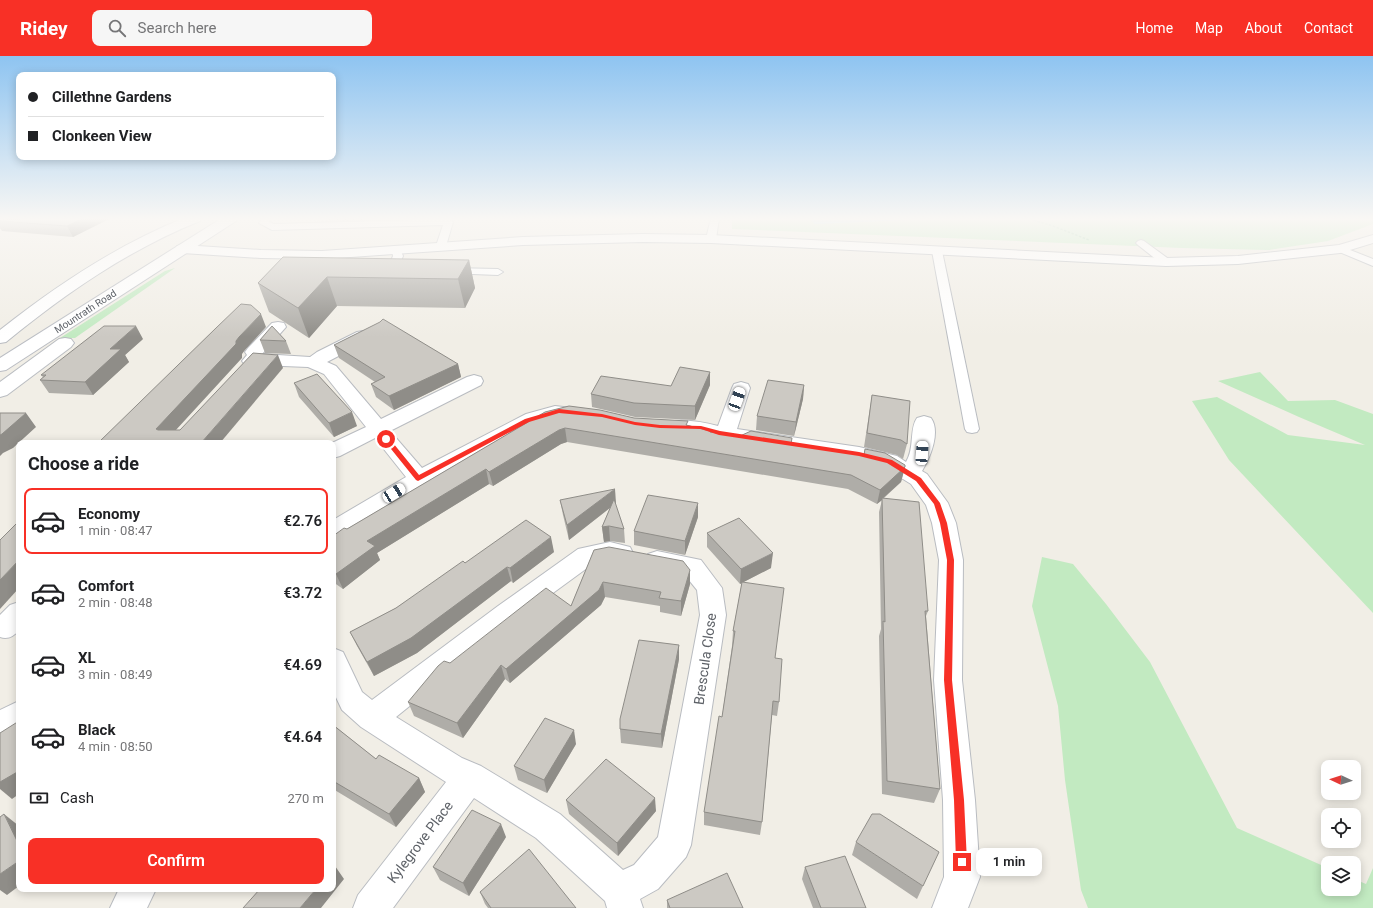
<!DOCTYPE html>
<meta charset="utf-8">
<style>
body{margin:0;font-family:Roboto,sans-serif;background:#f6f6f6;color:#202124;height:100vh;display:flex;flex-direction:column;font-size:15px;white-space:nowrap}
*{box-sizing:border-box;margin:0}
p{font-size:13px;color:#757577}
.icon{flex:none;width:22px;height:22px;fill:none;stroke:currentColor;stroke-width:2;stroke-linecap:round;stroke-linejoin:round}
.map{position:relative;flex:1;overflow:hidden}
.panel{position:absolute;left:16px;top:384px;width:320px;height:452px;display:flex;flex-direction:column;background:#fff;border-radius:8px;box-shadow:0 2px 10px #0003}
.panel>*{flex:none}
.guide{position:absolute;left:16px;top:16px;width:320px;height:88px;border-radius:8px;box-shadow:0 2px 10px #0003;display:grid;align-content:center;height:88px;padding:0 12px;background:#fff}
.needle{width:26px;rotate:274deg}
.tools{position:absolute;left:1321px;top:704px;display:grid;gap:8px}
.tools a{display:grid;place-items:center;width:40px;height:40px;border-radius:8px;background:#fff;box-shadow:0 2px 10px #0003;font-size:20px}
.end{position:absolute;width:18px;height:18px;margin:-9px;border:5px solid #f83026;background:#fff;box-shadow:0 0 0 2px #fff}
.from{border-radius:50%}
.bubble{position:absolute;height:28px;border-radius:8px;background:#fff;box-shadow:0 2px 10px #0003;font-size:13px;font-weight:600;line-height:28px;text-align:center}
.car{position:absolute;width:12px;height:24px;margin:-12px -6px;border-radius:5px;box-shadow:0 0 3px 1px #0007;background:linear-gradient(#fff 24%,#345 0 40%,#fff 0 76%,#345 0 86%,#fff 0)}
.guide b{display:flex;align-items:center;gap:14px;height:38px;font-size:15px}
.guide b+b{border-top:1px solid #e0e0e0}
.guide i{width:10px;height:10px;background:#202124}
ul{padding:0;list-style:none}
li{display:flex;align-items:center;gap:12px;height:66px;margin:0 8px 6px;padding:0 4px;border:2px solid transparent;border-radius:8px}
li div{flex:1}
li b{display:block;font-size:15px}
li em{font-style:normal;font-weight:600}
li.selected{border-color:#f83026}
li>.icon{width:36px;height:36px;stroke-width:1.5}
h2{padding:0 12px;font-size:18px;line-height:48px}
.pay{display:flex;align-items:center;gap:10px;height:44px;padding:0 12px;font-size:15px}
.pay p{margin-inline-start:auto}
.primary-button{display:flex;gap:8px;margin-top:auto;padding:8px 12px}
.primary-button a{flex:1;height:46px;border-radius:8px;background:#f83026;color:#fff;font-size:16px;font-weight:600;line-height:46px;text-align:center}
header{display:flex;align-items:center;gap:24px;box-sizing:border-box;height:56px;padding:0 20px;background:#f83026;color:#fff}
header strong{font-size:19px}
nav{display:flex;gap:22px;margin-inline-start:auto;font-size:14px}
.search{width:280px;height:36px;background:#f6f6f6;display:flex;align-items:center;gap:10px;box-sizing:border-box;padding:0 14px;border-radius:8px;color:#757577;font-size:15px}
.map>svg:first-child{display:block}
</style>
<header>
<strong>Ridey</strong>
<div class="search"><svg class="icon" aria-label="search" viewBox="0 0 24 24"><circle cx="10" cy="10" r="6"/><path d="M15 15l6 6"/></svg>Search here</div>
<nav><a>Home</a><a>Map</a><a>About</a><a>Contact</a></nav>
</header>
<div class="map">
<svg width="1373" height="852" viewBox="0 0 1373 852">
<rect width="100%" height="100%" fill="#f1eee6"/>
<g fill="#c2eac1">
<polygon points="732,162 1373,162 1373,168 1328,185 1269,194 1182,192 732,173"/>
<polygon points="175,212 75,282 60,282 165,215"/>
<polygon points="1260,316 1288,345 1335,344 1373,358 1373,557 1229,404 1192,345 1217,341 1288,379 1365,389 1299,361 1218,325"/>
<polygon points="1042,501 1073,508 1106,548 1150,606 1237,772 1328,812 1328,833 1354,833 1354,823 1366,828 1373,812 1373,852 1088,852 1081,834 1065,724 1058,650 1032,550"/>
</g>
<polygon fill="#a8dcff" points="807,162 907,162 911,164 815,168"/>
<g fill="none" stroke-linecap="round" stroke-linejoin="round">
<g stroke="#b9bcc1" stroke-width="2">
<g id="lane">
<polygon points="263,162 271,162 269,166 274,168 448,163 453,166 446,190 441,193 436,190 443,169 272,174 259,167"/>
<polygon points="711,162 719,162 716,183 711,186 706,183"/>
<polygon points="1141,184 1144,185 1170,204 1171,206 1170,208 1162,208 1138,189 1136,187 1138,185"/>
<polygon points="1340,190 1373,203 1373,210 1337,195 1335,193"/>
<polygon points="397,192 400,193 403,200 396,216 388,216 387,214 393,200 392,195"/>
<polygon points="937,192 942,195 979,373 977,376 972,377 967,376 965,373 932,195"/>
<polygon points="451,212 498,213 503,216 498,219 447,217 446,215 447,213"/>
</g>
</g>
<g stroke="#b9bcc1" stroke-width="2">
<g id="street">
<path d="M184,162h18l-2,3c-72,29 -134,72 -194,121l-6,1v-13c57,-45 117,-85 184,-112z"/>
<polygon points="643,178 711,179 1166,202 1238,200 1339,189 1373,179 1373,187 1340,197 1238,208 1166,210 711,187 643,186 523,189 322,203 261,202 182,197 177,196 175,193 177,190 182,189 261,194 322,195 523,181"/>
<polygon points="278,266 284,267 286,271 262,298 310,301 317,296 357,276 363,275 369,276 372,280 369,284 327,306 336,310 381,363 467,321 474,319 481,321 483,325 481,329 390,375 422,412 526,358 555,350 572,352 575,356 572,360 549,363 517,377 432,425 341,481 333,483 333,464 406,421 375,382 340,400 333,402 332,387 366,371 324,318 308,311 258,309 251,310 245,309 242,305 247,299 245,296 248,292 272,267"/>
<polygon points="65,282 71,283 74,287 71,291 7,339 0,341 0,326 59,283"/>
<path d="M741,326l7,2 2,4 -13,41 122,18 38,9 9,6c9,-14 3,-33 11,-44l7,-2 7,2c10,14 -1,40 -9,53l5,3 21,29 8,20 7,37 -1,120 13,120 5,77 -12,31h-36l12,-31 -1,-77 -9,-120 5,-120 -7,-37 -6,-18 -15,-21 -29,-18 -23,-5 -140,-22 -19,-5 -32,-1 -7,-2 -3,-4 3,-4c18,-5 39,-2 57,3l14,-38 2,-4z"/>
<polygon points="610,486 630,491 633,497 630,503 621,506 610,504 594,507 516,564 396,661 462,702 481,710 560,758 623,814 634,809 658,781 700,559 697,534 684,518 648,510 645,504 648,498 657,495 701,504 722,532 726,559 691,789 686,801 658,833 640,843 643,852 607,852 605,845 536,782 474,742 393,852 353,852 358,839 446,726 361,671 342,654 333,635 333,592 343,596 362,636 372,644 498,550 578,493"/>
<path d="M19,546v28c-5,6 -11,10 -19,7v-22l10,-10z"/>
<polygon points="19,645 19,674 0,684 0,654"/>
<polygon points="119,833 156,833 147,852 110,852"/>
</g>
</g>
<g stroke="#babdc3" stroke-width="2">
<polygon id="secondary" points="222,162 238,162 236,165 6,314 0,315 0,302"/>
</g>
<polyline stroke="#99cca6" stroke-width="1.5" stroke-dasharray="2.5 1.5" stroke-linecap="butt" points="1026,162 1053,170 1089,184"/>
<use href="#lane" fill="#fff" fill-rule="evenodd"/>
<use href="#street" fill="#fff" fill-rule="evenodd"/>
<use href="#secondary" fill="#fff" fill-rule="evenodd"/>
</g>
<g fill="#afada8">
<polygon points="2,162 111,162 73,181 2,175 0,172 0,164 3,164"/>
<polygon points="303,162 367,162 365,164 343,165"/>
<polygon points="469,204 475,232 465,252 337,250 309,282 269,256 258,227"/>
<polygon points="143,283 125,299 129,306 93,339 49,337 40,324 43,321 41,319"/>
<polygon points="260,284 286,285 291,298 265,297"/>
<polygon points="334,289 458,308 461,321 394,354 376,341 371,328 375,326 339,302"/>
<polygon points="710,316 710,329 695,364 635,361 592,351 591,338 671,330"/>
<polygon points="294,327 357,370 334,381 299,341"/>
<polygon points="804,329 803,343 794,380 756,374 757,360"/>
<polygon points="872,339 907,388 903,403 897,399 864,391"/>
<polygon points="545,356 634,362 688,369 710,376 864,399 865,393 905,411 901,426 884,442 928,555 926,560 940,733 934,747 882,738 879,580 881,573 879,456 882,444 877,448 848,433 567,386 561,388 493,430 489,428 377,497 380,504 343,533 333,526 333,480 347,473"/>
<polygon points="560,444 616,447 615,448 624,473 625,487 610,485 604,486 602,471 610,452 569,484 563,459"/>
<polygon points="698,461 685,499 634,489 634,475"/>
<polygon points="707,477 771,512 743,526 775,602 779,646 777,660 772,659 762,766 760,779 704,769 704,756 722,661 732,590 733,575 742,526 740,528 707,491"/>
<polygon points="594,494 690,514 690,528 681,560 660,556 660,550 605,541 601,549 510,627 505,623 463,682 414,660 408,646 450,607 571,550"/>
<polygon points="554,496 513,527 511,525 417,597 374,620 357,590 350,576 396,552 465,507"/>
<polygon points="679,589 679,603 662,692 621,687 620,673"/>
<polygon points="333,669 376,703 419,722 425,736 396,771 333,733"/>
<polygon points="576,688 547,737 518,724 514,710"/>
<polygon points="566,744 656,755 618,800 569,758"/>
<polygon points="506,781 469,840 440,824 433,811"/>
<polygon points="856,786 923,830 917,843 852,799"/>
<polygon points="805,811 866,852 813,852 802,823"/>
<polygon points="170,833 208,833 173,835"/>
<polygon points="480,836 576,852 488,852 485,848"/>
<polygon points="667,844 743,852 667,852"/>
</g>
<g fill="#8f8d88">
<polygon points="84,162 111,162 73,181 67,170"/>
<polygon points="469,204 475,232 465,252 458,223"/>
<polygon points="327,221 337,250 309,282 298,252"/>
<polygon points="261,258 266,271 245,294 242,298 242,302 164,387 156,373 239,281"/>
<polygon points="136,270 143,283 125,299 129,306 93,339 85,326 110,293"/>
<polygon points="278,299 283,312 220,387 201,387"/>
<polygon points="458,308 461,321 394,354 389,340"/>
<polygon points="710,316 710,329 695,364 695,350"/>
<polygon points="804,329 803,343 794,380 796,366"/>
<polygon points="352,356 357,370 334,381 329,367"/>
<polygon points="26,357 36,371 13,392 3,397 0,400 0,379"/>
<polygon points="565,372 567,386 561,388 493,430 489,416 559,374"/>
<polygon points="905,411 901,426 882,443 882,442 882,444 877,448 880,434"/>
<polygon points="486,413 489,428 377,497 380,504 343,533 336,518 367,485"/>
<polygon points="615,433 616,447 569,484 567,469"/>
<polygon points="698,447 698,461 685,499 685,485"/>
<polygon points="609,470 610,485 604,486 602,471"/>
<polygon points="551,481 554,496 513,527 510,512"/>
<polygon points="773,497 771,512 740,528 741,513"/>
<polygon points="19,504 19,532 0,553 0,524"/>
<polygon points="507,511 511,525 417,597 374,620 367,606"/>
<polygon points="690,514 690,528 681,560 681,545"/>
<polygon points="603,526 605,541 601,549 510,627 506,613"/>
<polygon points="679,589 679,603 662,692 661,678"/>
<polygon points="501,609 505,623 463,682 457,667"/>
<polygon points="574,674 576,688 547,737 544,724"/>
<polygon points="19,715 19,738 12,743 0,733 0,722"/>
<polygon points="419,722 425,736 396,771 389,758"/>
<polygon points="655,742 656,755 618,800 617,787"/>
<polygon points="4,758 19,770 19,789"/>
<polygon points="501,768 506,781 469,840 463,827"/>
<polygon points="19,805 19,830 7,839 0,834 0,818"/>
<polygon points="335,810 344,823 321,852 300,852 316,833 333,833 333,813"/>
</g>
<g fill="#ccc9c3" stroke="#8f8d88">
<polygon points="27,162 84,162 67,170 0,165 0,164 26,163"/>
<polygon points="283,201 469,204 458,223 327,221 298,252 258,227"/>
<polygon points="241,248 251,249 261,258 239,281 236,285 236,288 156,373 158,374 180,374 253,297 278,299 201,387 98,387 216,272"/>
<polygon points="383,263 458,308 389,340 371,328 385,321 334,289 380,266"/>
<polygon points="104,270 136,270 110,293 121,293 85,326 40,324 46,319 41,319"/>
<polygon points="272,270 286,285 260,284"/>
<polygon points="680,311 710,316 695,350 634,347 591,338 601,320 671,330"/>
<polygon points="317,318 352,356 329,367 294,327"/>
<polygon points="768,324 804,329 796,366 757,360"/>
<polygon points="872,339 910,345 907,388 901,384 867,377"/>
<polygon points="569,350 600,354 634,362 688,365 686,369 710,375 710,376 740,380 751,375 792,382 791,388 864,399 865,393 885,397 905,409 905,411 880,434 851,419 565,372 559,374 489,416 486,413 367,485 375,490 336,518 333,516 333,480 344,472 347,473 545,356"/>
<polygon points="0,357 26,357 2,378 0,379"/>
<polygon points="615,433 567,469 560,444"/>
<polygon points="648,439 698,447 685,485 634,475"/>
<polygon points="882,442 919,446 928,555 925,555 940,733 887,725 883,565 885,566"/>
<polygon points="614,443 624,473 609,470 602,471"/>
<polygon points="739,462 773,497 741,513 707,477"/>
<polygon points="526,464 551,481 510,512 507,511 411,582 367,606 350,576 396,552 463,505 465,507"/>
<polygon points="19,465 19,504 0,524 0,484"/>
<polygon points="609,491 683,505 690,514 681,545 659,542 661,536 603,526 599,534 506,613 501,609 457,667 408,646 438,610 444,605 450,607 546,532 571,550 594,494"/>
<polygon points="742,526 784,532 775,602 782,603 779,646 773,645 762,766 704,756 719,660 722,661 735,575 733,575"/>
<polygon points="639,584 679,589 661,678 620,673 620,663"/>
<polygon points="545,662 574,674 544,724 514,710"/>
<polygon points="19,665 19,715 0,726 0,677"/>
<polygon points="333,669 376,703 379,699 419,722 389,758 333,725"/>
<polygon points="606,703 655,742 617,787 566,744"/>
<polygon points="472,754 501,768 463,827 433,811"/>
<polygon points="4,758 19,789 19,805 0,818 0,761"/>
<polygon points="872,758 880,758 939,796 923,830 856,786"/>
<polygon points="529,793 576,852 491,852 480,836"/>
<polygon points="845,800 866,852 821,852 805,811"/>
<polygon points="727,817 743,852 670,852 667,844"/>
<polygon points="260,833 316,833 300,852 243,852"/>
</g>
<linearGradient id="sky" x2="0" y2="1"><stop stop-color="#8ec4f1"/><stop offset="0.58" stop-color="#f9f7f4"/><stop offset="1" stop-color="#f9f7f4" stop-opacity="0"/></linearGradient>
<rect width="1373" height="281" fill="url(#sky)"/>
<polygon fill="#f83026" points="559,353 602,358 635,366 660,369 701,370 720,375 859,396 892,404 921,422 940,447 947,467 954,504 952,624 964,744 967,806 965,809 962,811 958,809 956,806 954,744 944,624 947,504 940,467 934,448 916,425 887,407 859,400 719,379 701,373 660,372 635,369 602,361 559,357 529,366 418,425 416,424 383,383 389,382 419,419 525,363"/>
<g text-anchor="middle" stroke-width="3" stroke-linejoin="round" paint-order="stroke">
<g font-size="10" fill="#5e6268" stroke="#fff">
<text transform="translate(85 255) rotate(-33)" y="4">Mountrath Road</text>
</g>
<g font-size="14" fill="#5e6268" stroke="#fff">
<text transform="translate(705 603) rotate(-82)" y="5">Brescula Close</text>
<text transform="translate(420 786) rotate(-53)" y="5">Kylegrove Place</text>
</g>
</g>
</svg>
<div class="tools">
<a><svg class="needle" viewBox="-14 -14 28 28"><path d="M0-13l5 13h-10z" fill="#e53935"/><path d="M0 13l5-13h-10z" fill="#757577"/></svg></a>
<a><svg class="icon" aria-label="locate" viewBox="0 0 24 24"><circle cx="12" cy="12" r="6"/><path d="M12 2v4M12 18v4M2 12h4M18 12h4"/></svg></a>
<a><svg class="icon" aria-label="layers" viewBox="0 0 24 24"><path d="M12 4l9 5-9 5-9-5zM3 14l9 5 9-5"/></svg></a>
</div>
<i class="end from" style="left:386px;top:383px"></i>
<i class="end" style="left:962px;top:806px"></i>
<div class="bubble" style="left:976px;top:792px;width:66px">1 min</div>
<i class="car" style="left:737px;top:343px;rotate:20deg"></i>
<i class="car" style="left:922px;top:397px;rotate:4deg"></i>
<i class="car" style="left:394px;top:437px;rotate:58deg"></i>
<div class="guide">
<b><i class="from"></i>Cillethne Gardens</b>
<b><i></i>Clonkeen View</b>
</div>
<section class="panel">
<h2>Choose a ride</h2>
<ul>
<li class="selected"><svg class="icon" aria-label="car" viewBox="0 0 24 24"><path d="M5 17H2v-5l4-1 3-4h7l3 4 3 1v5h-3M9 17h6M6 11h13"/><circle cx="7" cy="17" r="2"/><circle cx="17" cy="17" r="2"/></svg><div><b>Economy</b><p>1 min · 08:47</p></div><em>€2.76</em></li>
<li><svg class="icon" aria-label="car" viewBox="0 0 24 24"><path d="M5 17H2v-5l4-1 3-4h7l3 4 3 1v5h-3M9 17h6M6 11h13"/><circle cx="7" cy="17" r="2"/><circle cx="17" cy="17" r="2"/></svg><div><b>Comfort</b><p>2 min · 08:48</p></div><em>€3.72</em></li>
<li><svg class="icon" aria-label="car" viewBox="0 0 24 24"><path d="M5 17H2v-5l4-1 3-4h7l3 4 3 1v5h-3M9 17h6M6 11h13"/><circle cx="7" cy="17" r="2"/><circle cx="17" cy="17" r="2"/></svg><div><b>XL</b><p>3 min · 08:49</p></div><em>€4.69</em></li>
<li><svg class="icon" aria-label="car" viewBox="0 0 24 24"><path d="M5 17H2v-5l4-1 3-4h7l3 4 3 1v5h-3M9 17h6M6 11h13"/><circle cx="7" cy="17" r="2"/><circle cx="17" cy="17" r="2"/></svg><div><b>Black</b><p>4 min · 08:50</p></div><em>€4.64</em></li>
</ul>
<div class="pay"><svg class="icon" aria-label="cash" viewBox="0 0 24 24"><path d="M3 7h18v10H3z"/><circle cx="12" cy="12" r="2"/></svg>Cash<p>270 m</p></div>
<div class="primary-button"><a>Confirm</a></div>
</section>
</div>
